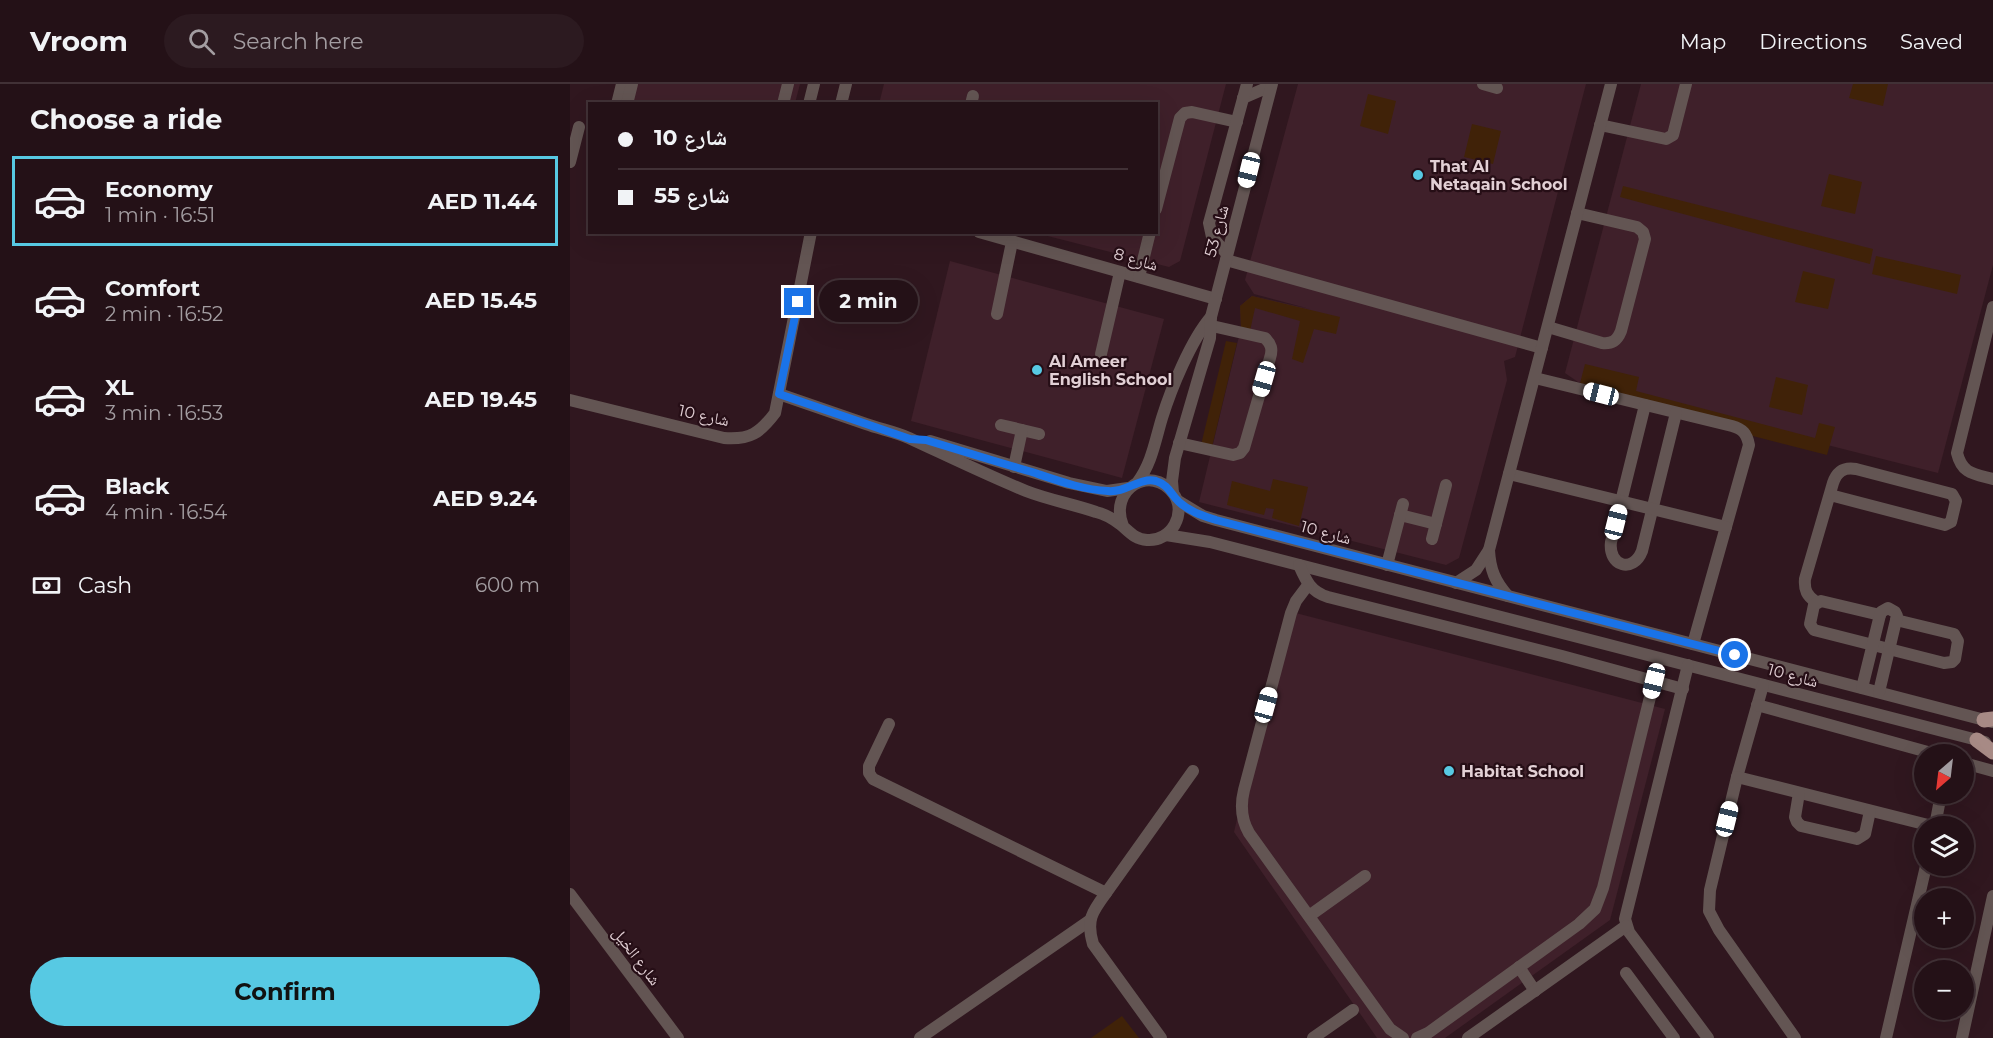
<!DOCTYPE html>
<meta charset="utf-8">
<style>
body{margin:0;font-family:Montserrat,"Noto Naskh Arabic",sans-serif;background:#2c1a20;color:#f1f3f6;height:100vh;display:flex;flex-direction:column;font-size:22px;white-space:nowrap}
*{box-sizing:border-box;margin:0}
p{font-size:20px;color:#a39da1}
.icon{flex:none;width:33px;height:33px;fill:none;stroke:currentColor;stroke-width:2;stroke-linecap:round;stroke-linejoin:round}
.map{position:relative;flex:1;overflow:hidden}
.side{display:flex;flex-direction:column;background:#241117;width:570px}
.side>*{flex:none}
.hud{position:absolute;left:18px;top:18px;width:570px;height:132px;border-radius:0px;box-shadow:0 6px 24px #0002,0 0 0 2px #413136;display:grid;align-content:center;height:132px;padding:0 30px;background:#241117}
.needle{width:39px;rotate:208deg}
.buttons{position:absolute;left:1344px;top:660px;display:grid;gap:12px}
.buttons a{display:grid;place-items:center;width:60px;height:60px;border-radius:50%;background:#241117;box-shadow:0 6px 24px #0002,0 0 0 2px #413136;font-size:30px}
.end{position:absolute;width:27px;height:27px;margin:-14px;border:8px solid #1a73e8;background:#fff;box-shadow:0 0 0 3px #fff}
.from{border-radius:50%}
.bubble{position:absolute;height:42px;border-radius:21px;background:#241117;box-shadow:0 6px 24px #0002,0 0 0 2px #413136;font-size:20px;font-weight:700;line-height:42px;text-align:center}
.car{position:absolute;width:18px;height:36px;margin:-18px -9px;border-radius:8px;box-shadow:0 0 4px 2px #0007;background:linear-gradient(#fff 24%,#345 0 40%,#fff 0 76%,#345 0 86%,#fff 0)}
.hud b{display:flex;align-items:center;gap:21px;height:57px;font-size:22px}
.hud b+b{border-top:2px solid #413136}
.hud i{width:15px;height:15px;background:#f1f3f6}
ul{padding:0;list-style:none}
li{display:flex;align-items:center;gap:18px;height:90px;margin:0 12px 9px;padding:0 18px;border:3px solid transparent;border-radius:0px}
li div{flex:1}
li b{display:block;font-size:22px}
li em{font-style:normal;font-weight:700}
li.selected{border-color:#57c9e3}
li>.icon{width:54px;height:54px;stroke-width:1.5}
h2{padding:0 30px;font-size:27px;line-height:72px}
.pay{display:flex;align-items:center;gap:15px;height:66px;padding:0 30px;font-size:22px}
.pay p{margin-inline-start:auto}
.button{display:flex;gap:12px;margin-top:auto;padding:12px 30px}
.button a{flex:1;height:69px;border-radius:36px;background:#57c9e3;color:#111;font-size:24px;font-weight:700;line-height:69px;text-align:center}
header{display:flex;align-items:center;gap:36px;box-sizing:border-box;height:84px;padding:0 30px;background:#241117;border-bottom:2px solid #413136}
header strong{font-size:28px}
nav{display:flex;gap:33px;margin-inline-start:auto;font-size:21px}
.search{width:420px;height:54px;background:#2c1a20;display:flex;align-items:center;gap:15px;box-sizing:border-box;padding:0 21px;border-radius:33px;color:#a39da1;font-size:22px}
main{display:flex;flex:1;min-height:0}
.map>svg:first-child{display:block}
</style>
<header>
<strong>Vroom</strong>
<div class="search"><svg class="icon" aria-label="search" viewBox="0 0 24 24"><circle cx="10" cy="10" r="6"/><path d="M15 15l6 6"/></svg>Search here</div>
<nav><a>Map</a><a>Directions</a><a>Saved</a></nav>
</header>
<main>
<section class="side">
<h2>Choose a ride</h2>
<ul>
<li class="selected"><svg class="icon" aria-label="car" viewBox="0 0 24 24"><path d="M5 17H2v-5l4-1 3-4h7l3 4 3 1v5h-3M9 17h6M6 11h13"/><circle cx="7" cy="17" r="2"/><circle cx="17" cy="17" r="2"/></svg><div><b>Economy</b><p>1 min · 16:51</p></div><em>AED 11.44</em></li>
<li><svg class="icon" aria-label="car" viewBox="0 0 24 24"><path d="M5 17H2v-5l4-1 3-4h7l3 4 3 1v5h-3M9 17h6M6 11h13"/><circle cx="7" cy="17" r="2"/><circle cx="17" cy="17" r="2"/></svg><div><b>Comfort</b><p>2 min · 16:52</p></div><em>AED 15.45</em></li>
<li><svg class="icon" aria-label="car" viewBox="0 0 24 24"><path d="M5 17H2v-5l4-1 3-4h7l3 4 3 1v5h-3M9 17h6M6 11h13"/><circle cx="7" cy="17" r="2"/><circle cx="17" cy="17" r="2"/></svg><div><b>XL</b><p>3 min · 16:53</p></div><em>AED 19.45</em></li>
<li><svg class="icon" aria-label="car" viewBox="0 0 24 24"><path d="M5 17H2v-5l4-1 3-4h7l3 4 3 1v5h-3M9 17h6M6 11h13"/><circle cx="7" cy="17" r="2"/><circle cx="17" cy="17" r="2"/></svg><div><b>Black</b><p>4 min · 16:54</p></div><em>AED 9.24</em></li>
</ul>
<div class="pay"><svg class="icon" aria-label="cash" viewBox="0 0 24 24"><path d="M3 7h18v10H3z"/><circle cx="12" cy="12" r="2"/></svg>Cash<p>600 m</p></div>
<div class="button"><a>Confirm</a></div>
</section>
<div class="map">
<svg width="1423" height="954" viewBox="0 0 1423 954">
<rect width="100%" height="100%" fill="#30171f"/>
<g fill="#3f202a">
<polygon points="61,0 230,0 225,19 56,20"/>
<polygon points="314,0 656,0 610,177 599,183 466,149 586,148 586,20 309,20"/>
<polygon points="728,0 1016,0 945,273 934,277 937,296 889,474 876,481 629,418 671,244 670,222 682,212 740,225 684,210 675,196"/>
<polygon points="1071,0 1423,0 1423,181 1368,389 1008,298 995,289"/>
<polygon points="380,177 594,235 552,394 341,337"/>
<polygon points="718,527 1095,625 1040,836 875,954 807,954 664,748"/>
</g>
<g fill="#402208">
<polygon points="1283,0 1318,0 1313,22 1279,14"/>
<polygon points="798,10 826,17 818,50 790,42"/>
<polygon points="902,40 931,47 923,80 894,73"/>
<polygon points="1259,90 1292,98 1285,130 1251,122"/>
<polygon points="1053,102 1303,165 1300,180 1050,113"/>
<polygon points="1306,172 1391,191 1387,210 1302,190"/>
<polygon points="1233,187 1265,195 1258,225 1225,218"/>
<polygon points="682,212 770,233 766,250 744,245 733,279 722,275 730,237 685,224 680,247 671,244 670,222"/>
<polygon points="656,257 667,259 642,363 631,361"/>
<polygon points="1015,280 1069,293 1066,307 1245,354 1249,339 1265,343 1257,371 1008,307"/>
<polygon points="1206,293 1238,301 1232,331 1199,323"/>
<polygon points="703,395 738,403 729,442 702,434 704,425 696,424 694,431 657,421 662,397 700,407"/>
<polygon points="552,932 569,954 521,954"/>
</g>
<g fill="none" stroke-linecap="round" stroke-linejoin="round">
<g stroke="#635553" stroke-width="12">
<polyline points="913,0 927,4"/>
<polyline points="673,14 701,2"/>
<polyline points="47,20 52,0"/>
<polyline points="57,20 62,0"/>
<polyline points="213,20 218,0"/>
<polyline points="239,20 244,0"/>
<polyline points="271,20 276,0"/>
<polyline points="401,20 403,12"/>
<polyline points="1030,41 1096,55 1103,51 1116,0"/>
<polyline points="0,78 9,43"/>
<polyline points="586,125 610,34 615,29 622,28 667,38"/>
<polyline points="409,148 646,215"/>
<polyline points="657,170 642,153 639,139 677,0"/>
<polyline points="656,176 972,264"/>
<polyline points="569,193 580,148"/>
<path d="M1423,223l-36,146c5,21 17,21 36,26"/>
<polyline points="427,230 442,158"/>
<path d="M978,243l54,16c10,1 15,-2 19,-12l24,-92 -2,-7 -6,-5 -60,-14"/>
<polyline points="531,270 550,188"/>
<path d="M965,294l197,48c11,3 15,8 17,19l-56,199"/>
<path d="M209,310c29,10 58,20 87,30 14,5 30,8 43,14 39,18 78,37 117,53 23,9 47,13 70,21 9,2 17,7 24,12 9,7 14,15 27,16 24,2 41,-27 26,-47 -22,-29 -65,-4 -50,33"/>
<path d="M0,316l154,38c26,2 36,-5 51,-25l36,-181"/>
<path d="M1075,321l-34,137c-3,24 22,32 31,9l34,-138"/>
<polyline points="431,341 469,350"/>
<polyline points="360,357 499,399 537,407 558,404"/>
<path d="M609,359l54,12 7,-2 4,-5 26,-90c3,-9 1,-14 -5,-20l-53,-12"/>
<polyline points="444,383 452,346"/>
<polyline points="939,390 1156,443"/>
<path d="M567,399c15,-20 18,-42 25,-65 9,-29 29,-78 49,-101"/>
<polyline points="603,409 602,397 605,374 640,254 641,233 702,0"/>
<polyline points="608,417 633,432 646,436 1422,638"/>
<polyline points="830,431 866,440"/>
<polyline points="596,451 640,458 1415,658"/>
<polyline points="862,455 876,401"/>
<path d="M919,466c1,19 6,32 19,46"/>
<path d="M729,481c7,16 12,27 29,32l234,59 121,33"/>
<polyline points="817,481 833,420"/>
<polyline points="886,499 906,486 919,466 1041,0"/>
<path d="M738,501l-12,16 -5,12 -47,177c-4,16 -3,29 5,43l141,196 13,9"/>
<path d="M1246,518c-9,-6 -12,-12 -11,-23l28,-96c4,-12 11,-16 23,-14l96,25 4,7 -5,21 -6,3 -115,-30"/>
<polyline points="1310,531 1251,517 1244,521 1240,540 1244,546 1374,579 1382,578 1385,575 1388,557 1384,550 1326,536"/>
<polyline points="1118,581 1055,835 1059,848 1138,954"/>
<polyline points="1193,601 1167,693 1140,806 1139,827 1149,846 1225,954"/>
<polyline points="1292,604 1310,531 1311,528 1318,524 1325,528 1327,532 1309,608"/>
<polyline points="1187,621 1365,670"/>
<polyline points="319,640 299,682 299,689 303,695 536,809"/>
<polyline points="1394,679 1423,687"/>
<polyline points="1167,693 1362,742"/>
<polyline points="1229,709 1225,733 1227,738 1231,742 1287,755 1295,750 1300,727"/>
<polyline points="1365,742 1371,710"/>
<polyline points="0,810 108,954"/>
<polyline points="739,832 795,792"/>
<polyline points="949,883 965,907"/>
<polyline points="1056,889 1104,954"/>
<polyline points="350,954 519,837"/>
<path d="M591,954l-68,-94c-7,-24 -1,-32 13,-51l87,-122"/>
<polyline points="743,954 783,926"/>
<polyline points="847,954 858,949 1009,840 1025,825 1033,804 1084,597"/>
<polyline points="898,954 1056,842"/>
<polyline points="1316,954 1356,782"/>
<polyline points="1392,954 1423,812"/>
</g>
<g stroke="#a78a85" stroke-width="15">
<polyline points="1414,636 1423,635"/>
<polyline points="1407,656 1423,668"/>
</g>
</g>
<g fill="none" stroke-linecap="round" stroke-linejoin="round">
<path stroke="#1a73e8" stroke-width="8" d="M228,218l-19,92 131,45 16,1c36,11 71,22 106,32 24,8 51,18 76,19 18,2 31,-14 48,-10 13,4 15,14 23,21 11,10 25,14 37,18l519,135"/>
</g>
<g fill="#57c9e3" stroke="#260e16" stroke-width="2">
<circle cx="848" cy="91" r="6"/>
<circle cx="467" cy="286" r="6"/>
<circle cx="879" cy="687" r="6"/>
</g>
<g text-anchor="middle" stroke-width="4.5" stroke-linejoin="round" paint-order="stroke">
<g font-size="16" font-weight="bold" fill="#e2d0d5" stroke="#260e16" text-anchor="start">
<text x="860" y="88">That Al<tspan x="860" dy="18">Netaqain School</tspan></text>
<text x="479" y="283">Al Ameer<tspan x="479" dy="18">English School</tspan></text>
<text x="891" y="693">Habitat School</text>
</g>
<g font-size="16" fill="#e2d0d5" stroke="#260e16">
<text transform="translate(646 147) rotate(-75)" y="6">شارع 53</text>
<text transform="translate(566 175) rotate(16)" y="6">شارع 8</text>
<text transform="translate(134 331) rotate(12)" y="6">شارع 10</text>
<text transform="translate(756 448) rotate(15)" y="6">شارع 10</text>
<text transform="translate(1223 591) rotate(15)" y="6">شارع 10</text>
<text transform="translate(67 872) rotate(53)" y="6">شارع الخيل</text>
</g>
</g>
</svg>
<div class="buttons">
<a><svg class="needle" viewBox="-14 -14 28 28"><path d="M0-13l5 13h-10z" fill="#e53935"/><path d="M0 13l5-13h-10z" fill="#a39da1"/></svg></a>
<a><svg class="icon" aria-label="layers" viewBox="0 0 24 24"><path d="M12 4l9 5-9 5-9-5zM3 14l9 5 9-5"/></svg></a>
<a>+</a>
<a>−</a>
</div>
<i class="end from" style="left:1165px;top:571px"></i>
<i class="end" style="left:228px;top:218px"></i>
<div class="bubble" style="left:249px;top:196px;width:99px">2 min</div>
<i class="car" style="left:679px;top:86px;rotate:194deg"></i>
<i class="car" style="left:694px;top:295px;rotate:196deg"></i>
<i class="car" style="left:1031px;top:310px;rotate:284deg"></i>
<i class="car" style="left:1046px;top:438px;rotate:14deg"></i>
<i class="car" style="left:1084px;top:597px;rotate:194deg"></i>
<i class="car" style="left:696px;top:621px;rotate:15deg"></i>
<i class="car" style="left:1157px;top:735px;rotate:14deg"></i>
<div class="hud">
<b><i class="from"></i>شارع 10</b>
<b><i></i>شارع 55</b>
</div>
</div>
</main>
